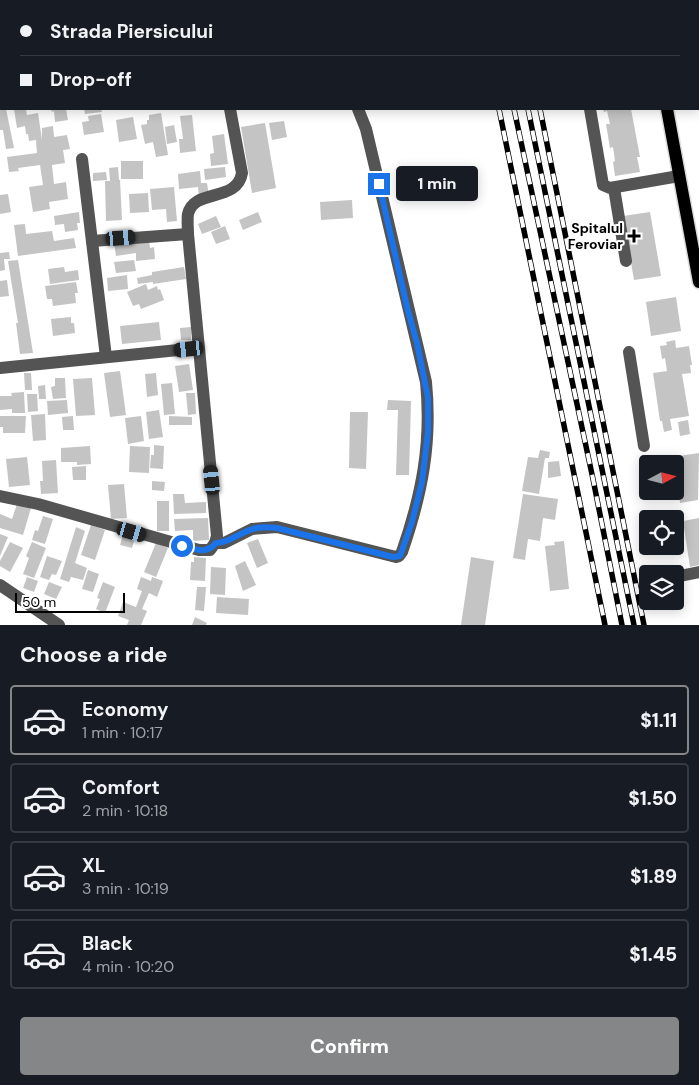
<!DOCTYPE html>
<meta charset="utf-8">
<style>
body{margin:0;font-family:"DM Sans",sans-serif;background:#20242c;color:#f1f3f6;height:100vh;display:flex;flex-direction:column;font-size:19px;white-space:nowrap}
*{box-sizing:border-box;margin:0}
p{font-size:16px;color:#9ea1a6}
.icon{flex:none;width:28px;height:28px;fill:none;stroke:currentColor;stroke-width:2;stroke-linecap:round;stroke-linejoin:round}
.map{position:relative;height:625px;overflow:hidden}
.side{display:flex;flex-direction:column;background:#171b24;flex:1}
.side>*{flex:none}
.banner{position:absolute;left:0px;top:0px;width:700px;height:110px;box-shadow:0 2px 12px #0003;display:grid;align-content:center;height:110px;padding:0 20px;background:#171b24}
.needle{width:32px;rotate:83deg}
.tools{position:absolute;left:639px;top:455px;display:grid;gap:10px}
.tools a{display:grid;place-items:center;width:45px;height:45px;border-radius:5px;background:#171b24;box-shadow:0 2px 12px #0003;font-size:25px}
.scale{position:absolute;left:15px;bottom:12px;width:110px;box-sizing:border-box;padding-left:5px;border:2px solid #000;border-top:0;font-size:14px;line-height:18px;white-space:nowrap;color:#000;-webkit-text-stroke:4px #fff;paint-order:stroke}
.end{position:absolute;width:22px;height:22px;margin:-11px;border:6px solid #1a73e8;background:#fff;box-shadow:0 0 0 2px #fff}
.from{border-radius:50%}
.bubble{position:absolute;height:35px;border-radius:5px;background:#171b24;box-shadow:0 2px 12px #0003;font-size:16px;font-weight:800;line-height:35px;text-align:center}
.car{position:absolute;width:15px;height:30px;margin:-15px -8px;border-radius:6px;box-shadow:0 0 4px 1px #0007;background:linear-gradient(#222 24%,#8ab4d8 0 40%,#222 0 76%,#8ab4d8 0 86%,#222 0)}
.banner b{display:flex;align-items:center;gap:18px;height:48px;font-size:19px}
.banner b+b{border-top:1px solid #363941}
.banner i{width:12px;height:12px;background:#f1f3f6}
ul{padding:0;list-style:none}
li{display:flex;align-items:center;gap:15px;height:70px;margin:0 10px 8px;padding:0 10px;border:2px solid #363941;border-radius:5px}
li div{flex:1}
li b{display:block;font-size:19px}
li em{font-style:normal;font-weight:800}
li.current{border-color:#858687}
li>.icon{width:45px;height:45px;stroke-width:1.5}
h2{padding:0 20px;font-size:22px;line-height:60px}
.primary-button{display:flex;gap:10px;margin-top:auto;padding:10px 20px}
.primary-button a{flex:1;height:58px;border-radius:5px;background:#858687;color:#fff;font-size:20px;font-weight:800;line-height:58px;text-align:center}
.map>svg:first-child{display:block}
</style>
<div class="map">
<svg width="699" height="625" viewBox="0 0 699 625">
<rect width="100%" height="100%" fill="#fff"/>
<g fill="#c4c4c4">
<polygon points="0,109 6,109 14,148 6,149 3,130 0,130"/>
<polygon points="14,109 26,109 27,115 38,113 42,140 42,128 53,126 54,137 67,135 70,149 63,150 65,163 52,165 54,184 66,182 68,199 49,202 50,209 33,212 29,187 43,185 40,165 18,168 19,171 9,172 7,157 37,153 36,140 29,141 28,134 26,134 25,126 17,128"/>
<polygon points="51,109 66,109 68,120 55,122 54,111 52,112"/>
<polygon points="84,109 101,109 102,112 85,114"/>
<polygon points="603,109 631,109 640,157 637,157 640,172 615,176 613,162 615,161 613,147 610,148 606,124 610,124 607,111 604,112"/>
<polygon points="161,113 168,155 156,157 153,142 145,144 141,125 147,124 147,120 149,120 149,115"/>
<polygon points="101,114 104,132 84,135 82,122 89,121 88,116"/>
<polygon points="192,115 196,151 180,153 179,139 183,139 180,116"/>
<polygon points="133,117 137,139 119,142 116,120"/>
<polygon points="284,121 287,137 272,140 269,123"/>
<polygon points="265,123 276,188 252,193 241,127"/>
<polygon points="174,125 177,142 167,144 165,127"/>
<polygon points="224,134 228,164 211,166 210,154 214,153 212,136"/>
<rect x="121" y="161" width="22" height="18"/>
<polygon points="118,167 119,180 120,180 122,220 106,221 105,181 110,181 109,168"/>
<polygon points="225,167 226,177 205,180 204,169"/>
<polygon points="200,171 201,183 207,183 209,196 199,197 198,187 179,189 178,174"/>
<polygon points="106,172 107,180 93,181 93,173"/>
<polygon points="174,187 177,221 167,222 166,209 152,210 150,189"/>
<polygon points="148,193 149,212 130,213 129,194"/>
<polygon points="8,194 11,212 0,214 0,195"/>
<polygon points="352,200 353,218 321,220 320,202"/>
<polygon points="79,212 80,223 77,223 78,230 65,232 64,224 55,225 54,216"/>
<polygon points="258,212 262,222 243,230 239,220"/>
<polygon points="650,212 661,276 634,280 623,216"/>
<polygon points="216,216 221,227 202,234 198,224"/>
<polygon points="25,224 26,234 52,231 54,241 74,238 76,248 18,256 14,225"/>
<polygon points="225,226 230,239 216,244 211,232"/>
<polygon points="149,240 150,248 154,247 155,259 136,261 136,253 116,256 114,243"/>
<polygon points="9,252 10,259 4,259 5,270 0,271 0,253"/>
<polygon points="18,260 33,353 20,354 16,323 18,323 8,261"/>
<polygon points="134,260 136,271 116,273 114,262"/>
<polygon points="64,267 65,272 78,270 79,280 50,284 48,269"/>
<polygon points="184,267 186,279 153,284 153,282 138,284 137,278 152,275 152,272"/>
<polygon points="127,275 128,289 108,291 107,278"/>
<polygon points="7,280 9,296 0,297 0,281"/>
<polygon points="76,282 78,293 75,293 76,303 53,306 52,299 47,299 45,286"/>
<polygon points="146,284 148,290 157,286 158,290 160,289 164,300 141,309 139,304 133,306 127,292"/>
<polygon points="676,297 681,331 651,336 646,302"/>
<polygon points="71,317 71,323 74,323 75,333 53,336 51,319"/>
<polygon points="159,322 161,340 122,344 120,326"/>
<polygon points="191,327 191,340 181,340 180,328"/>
<polygon points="675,340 676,348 689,346 692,365 690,365 691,373 682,374 689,416 670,419 672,430 664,432 662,421 660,421 653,373 667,371 665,358 662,359 660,346 667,345 666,342"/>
<polygon points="189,364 193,390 179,392 175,366"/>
<polygon points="120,371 126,415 110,417 104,373"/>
<polygon points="24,373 31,373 32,390 25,390"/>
<polygon points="156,373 158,395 147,397 145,374"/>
<polygon points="55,378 65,378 66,398 53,399 51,387 55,386"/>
<polygon points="92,378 95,415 76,416 73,379"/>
<polygon points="172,383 175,414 164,415 161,384"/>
<polygon points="45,385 46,399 39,399 38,386"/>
<polygon points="24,392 25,413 12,413 12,409 0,410 0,396 12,396 11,393"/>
<polygon points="186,393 195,393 196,414 188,415"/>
<polygon points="27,394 37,394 38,411 28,412"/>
<polygon points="67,400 68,413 48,415 47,401"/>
<polygon points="388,400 411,401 409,475 396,475 398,410 387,410"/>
<polygon points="159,410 163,437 149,439 146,412"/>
<polygon points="350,412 368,412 366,469 349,468"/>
<polygon points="45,414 46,440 33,441 31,415"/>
<polygon points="0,416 26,416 25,433 3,433 3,427 0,427"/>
<polygon points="73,416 74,430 63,430 62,417"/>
<polygon points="141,416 144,441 128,444 125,418"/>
<polygon points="169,416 192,417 192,425 169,425"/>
<polygon points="688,420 690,434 680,436 678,422"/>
<polygon points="154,445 164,446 163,469 150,468 151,455 154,455"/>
<polygon points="90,446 91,464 77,465 77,462 61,462 61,448"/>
<polygon points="130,446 150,447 149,473 129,472"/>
<polygon points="540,450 550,452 549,458 545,458 539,494 522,491 528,457 538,458"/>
<polygon points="699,453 698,500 680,503 675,464 673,464 672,457"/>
<polygon points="27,457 30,485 9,487 6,459"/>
<polygon points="56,460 58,493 41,494 40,481 43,481 42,461"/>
<polygon points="559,461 561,476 548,478 548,462"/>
<polygon points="86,466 86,480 73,480 72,467"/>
<polygon points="152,481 165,482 164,491 152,490"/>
<polygon points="124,484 127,518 111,519 108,485"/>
<polygon points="173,494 184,494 185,503 206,502 206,513 174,514"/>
<polygon points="523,494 558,499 555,520 543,518 540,541 528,539 525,560 513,558"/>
<rect x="157" y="501" width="12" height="30"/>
<polygon points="17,504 31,508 23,535 0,528 0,514 12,519"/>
<polygon points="43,516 53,519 45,544 32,540 35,530 38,531"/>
<polygon points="208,518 209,540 193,541 193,530 175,531 174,519"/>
<polygon points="699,518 699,565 690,567 683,521"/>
<polygon points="91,525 105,530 95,560 81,555"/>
<polygon points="76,527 85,531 75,563 87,568 83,580 71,577 69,582 60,579"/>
<polygon points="0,534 8,537 0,556"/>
<polygon points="123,535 135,538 132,548 120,545"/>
<polygon points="258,539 268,563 257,568 247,543"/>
<polygon points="564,541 569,589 550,591 545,546 555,545 554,542"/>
<polygon points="10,542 23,548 10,572 0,566 0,561"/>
<polygon points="32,542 46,548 34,578 23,574 29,558 26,556"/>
<polygon points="156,543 168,548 156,577 144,572"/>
<polygon points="47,556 62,561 56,575 52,574 49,580 40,577"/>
<polygon points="194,557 206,558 205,581 190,580 191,562 194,562"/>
<polygon points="471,557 494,561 485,625 461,625"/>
<polygon points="245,561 256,585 243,591 235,566"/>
<polygon points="211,567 226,568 225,595 210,594"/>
<polygon points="88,570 99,574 93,592 82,589"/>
<polygon points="27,577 38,581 34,592 23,588"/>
<polygon points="141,577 151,581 152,577 163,581 157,597 149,593 142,609 147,611 141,625 127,625 129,620 118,616 123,602 136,607 142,591 137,589"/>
<polygon points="49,582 62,587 56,599 44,594"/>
<polygon points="103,582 115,587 105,613 96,609 100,599 97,598"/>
<polygon points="197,587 206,587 204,611 195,610"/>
<polygon points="217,597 249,599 248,615 216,613"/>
<polygon points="195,617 207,623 206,625 192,625"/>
</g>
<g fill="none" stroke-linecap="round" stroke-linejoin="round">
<g stroke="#dbdbdb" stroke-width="15">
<g id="major">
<polyline points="645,0 645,1"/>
<polyline points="667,109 699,282"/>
</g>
</g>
<g stroke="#545454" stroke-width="12">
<polyline points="55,0 55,1"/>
<polyline points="299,0 299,1"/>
<polyline points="572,0 572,1"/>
<polyline points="204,1 204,0"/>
<polyline points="0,73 1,73"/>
<polyline points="699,91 699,92"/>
<polyline points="590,109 603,185 610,188 679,176"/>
<polyline points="82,159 106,357"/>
<polyline points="614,188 626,261"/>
<polyline points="92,241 188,234"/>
<polyline points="629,352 644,446"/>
<polyline points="0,368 198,348"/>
<path d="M0,496l38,8 161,46h11l5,-7 2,-7 -29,-302c0,-6 -1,-14 0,-20 6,-26 49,-11 54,-41l-12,-64"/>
<path d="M215,543h9l28,-14 25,-2 119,30 3,-1 3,-4c20,-58 30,-109 24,-170l-60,-253 -8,-20"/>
<polyline points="675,577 699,572"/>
<polyline points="0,585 59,625"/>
</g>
<use href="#major" stroke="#000" stroke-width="12"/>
<g stroke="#000" stroke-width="5.5">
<g id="rail">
<polyline points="418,0 418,1"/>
<polyline points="476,0 477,1"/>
<polyline points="492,0 492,1"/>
<polyline points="507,0 507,1"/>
<polyline points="518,0 518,1"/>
<polyline points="499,109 605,625"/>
<polyline points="514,109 593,479 622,625"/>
<polyline points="528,109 634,625"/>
<polyline points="540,109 644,625"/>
</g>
</g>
<use href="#rail" stroke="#fff" stroke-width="4" stroke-dasharray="11" stroke-linecap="butt"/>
</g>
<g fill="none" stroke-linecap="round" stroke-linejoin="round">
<path stroke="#1a73e8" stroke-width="6" d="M182,546c13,3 24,9 34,-3 14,0 24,-11 37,-14 7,-3 16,-2 24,-1l116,29 7,-1 12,-34 10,-40 6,-50v-34l-11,-55 -9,-32 -29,-127"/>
</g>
<path fill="#000" stroke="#fff" stroke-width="2" d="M631.5 228.5h5v5h5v5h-5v5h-5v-5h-5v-5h5z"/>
<g text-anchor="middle" stroke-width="4" stroke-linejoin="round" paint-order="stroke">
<g font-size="14" font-weight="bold" fill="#000" stroke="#fff" text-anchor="end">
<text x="623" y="233">Spitalul<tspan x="623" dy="16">Feroviar</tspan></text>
</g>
</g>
</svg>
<div class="tools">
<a><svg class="needle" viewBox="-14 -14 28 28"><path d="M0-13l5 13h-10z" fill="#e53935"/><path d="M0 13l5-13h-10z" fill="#9ea1a6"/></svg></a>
<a><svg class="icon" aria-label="locate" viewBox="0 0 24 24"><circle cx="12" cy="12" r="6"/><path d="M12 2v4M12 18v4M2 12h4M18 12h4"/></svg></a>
<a><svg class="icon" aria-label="layers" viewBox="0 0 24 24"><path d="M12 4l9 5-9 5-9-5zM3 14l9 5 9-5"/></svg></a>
</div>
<div class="scale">50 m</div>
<i class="end from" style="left:182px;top:546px"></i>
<i class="end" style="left:379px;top:184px"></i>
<div class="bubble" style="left:396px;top:166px;width:82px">1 min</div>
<i class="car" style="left:121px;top:238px;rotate:86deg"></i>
<i class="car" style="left:189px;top:349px;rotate:264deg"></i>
<i class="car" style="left:212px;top:480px;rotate:354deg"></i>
<i class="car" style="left:132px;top:532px;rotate:106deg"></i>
<div class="banner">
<b><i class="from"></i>Strada Piersicului</b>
<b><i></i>Drop-off</b>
</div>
</div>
<section class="side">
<h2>Choose a ride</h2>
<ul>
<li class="current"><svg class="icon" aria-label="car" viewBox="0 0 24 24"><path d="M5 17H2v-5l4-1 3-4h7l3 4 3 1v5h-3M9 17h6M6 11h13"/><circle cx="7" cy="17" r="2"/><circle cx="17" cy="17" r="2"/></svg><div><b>Economy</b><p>1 min · 10:17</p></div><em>$1.11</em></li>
<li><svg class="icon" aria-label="car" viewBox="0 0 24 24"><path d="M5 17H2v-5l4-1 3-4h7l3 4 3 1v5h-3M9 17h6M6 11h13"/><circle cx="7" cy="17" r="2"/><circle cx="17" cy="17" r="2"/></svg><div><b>Comfort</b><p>2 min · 10:18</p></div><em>$1.50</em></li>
<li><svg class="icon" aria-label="car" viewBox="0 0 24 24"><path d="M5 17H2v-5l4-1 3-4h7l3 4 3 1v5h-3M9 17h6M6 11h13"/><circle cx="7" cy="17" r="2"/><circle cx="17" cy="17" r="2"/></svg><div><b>XL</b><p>3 min · 10:19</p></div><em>$1.89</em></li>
<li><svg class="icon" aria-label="car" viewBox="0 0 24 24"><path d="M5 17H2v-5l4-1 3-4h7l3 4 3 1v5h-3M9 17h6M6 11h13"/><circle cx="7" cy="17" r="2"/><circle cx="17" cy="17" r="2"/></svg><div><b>Black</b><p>4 min · 10:20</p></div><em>$1.45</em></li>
</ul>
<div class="primary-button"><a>Confirm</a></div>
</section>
